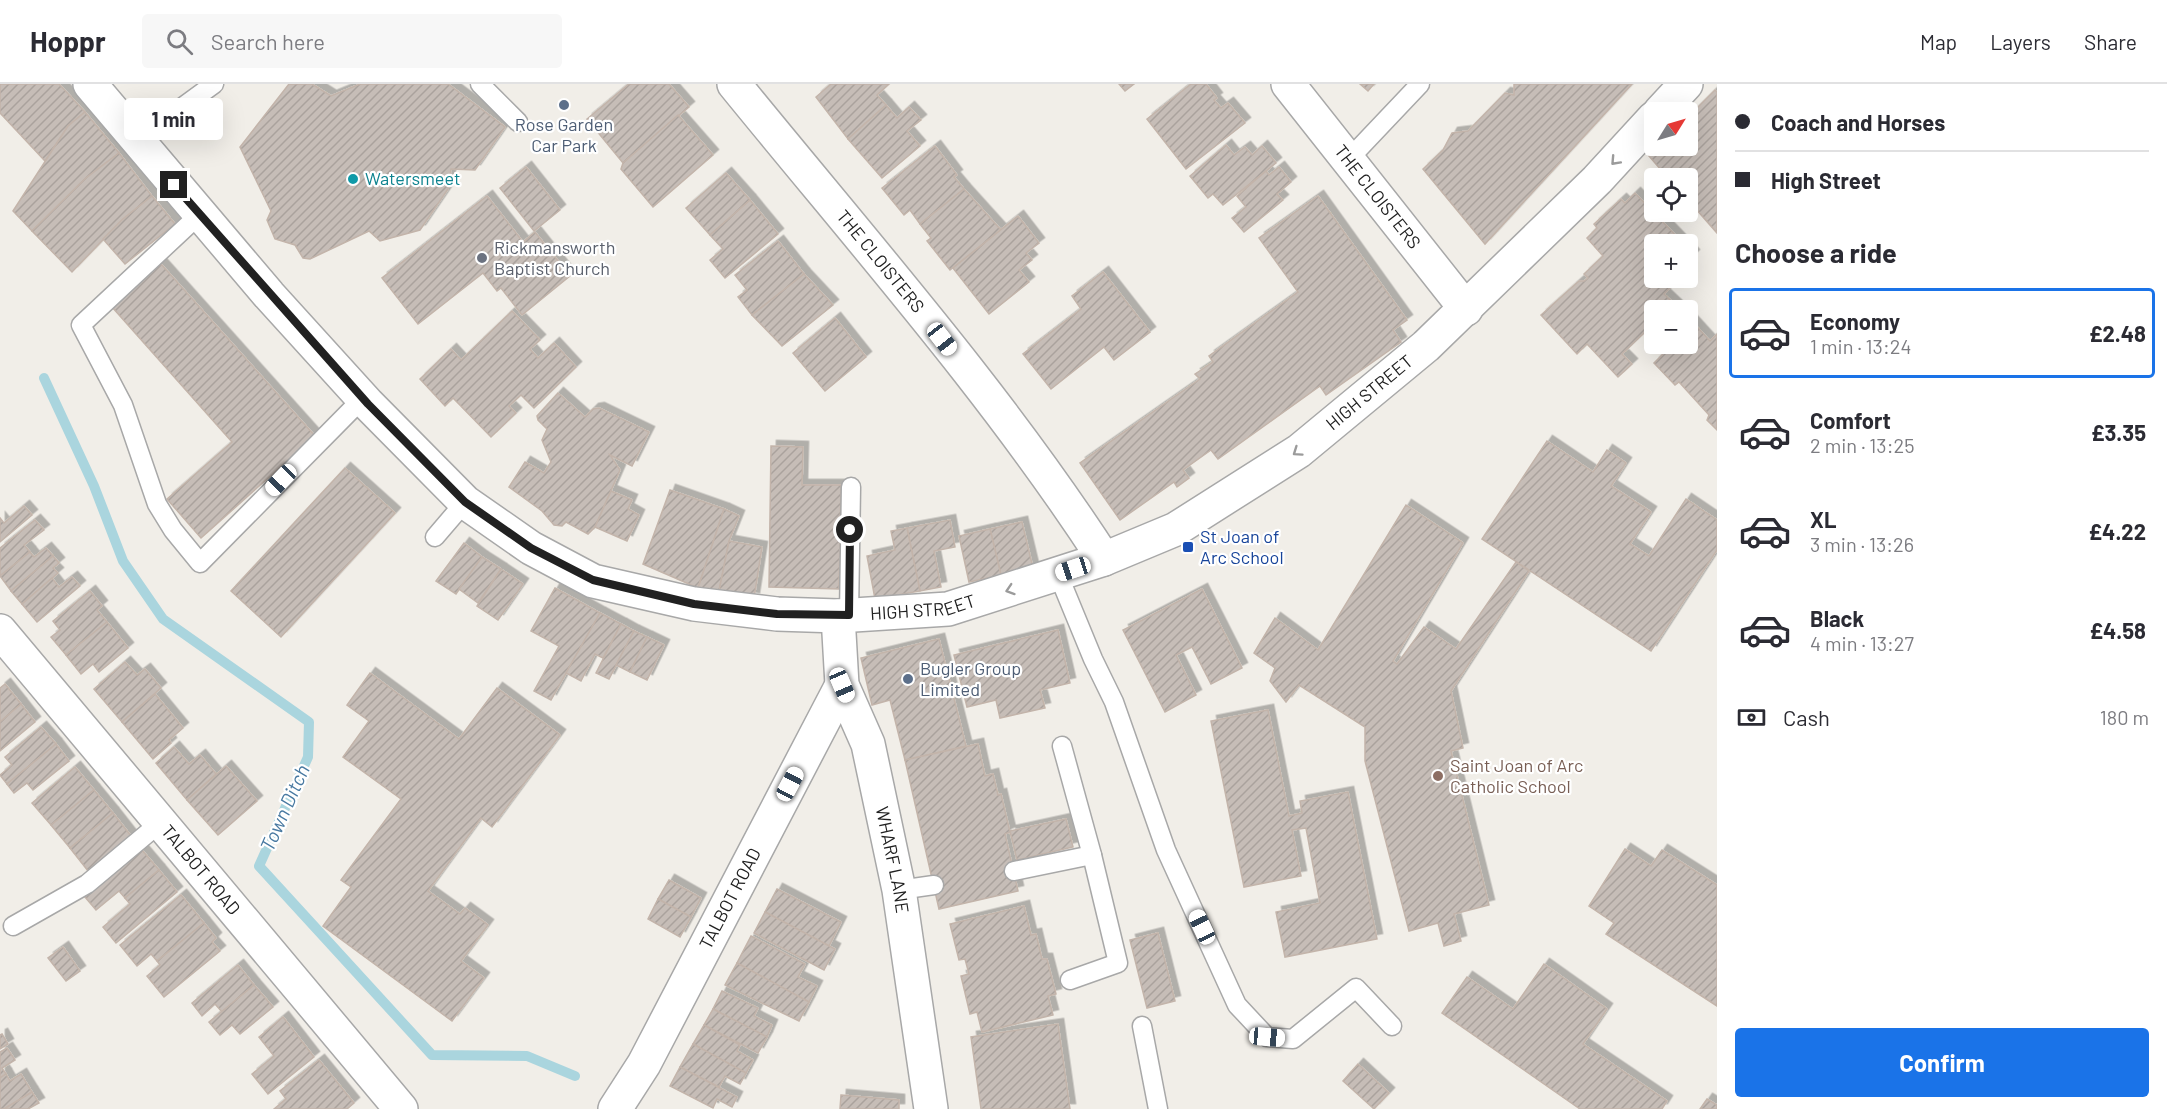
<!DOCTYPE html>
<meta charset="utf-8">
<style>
body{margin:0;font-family:Barlow,sans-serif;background:#f7f7f7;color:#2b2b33;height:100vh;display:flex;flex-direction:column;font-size:22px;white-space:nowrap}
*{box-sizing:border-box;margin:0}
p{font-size:20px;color:#7c7c81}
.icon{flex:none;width:33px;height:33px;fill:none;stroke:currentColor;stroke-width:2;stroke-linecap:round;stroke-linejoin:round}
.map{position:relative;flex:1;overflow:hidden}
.sheet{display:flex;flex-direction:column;background:#fff;width:450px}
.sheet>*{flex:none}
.top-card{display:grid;align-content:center;height:132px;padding:0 18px;background:#fff}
.needle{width:39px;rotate:53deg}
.tools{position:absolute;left:1644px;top:18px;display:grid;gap:12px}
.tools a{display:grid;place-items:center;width:54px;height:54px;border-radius:6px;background:#fff;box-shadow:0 6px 24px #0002;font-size:30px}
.end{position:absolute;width:27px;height:27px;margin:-14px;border:8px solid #212121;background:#fff;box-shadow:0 0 0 3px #fff}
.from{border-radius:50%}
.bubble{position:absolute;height:42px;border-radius:6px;background:#fff;box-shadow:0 6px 24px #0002;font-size:20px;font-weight:700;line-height:42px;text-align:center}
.car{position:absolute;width:18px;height:36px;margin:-18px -9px;border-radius:8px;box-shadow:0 0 4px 2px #0007;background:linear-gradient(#fff 24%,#345 0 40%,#fff 0 76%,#345 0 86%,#fff 0)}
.top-card b{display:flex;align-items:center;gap:21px;height:57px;font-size:22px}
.top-card b+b{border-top:2px solid #e1e1e2}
.top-card i{width:15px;height:15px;background:#2b2b33}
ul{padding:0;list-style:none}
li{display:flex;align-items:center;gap:18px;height:90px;margin:0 12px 9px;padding:0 6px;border:3px solid transparent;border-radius:6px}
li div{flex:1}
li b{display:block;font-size:22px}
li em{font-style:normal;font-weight:700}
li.active{border-color:#1a73e8}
li>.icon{width:54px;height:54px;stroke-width:1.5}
h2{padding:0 18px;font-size:27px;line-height:72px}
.pay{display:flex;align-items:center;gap:15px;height:66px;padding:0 18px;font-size:22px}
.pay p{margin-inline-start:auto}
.button{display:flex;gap:12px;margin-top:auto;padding:12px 18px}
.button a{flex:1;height:69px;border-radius:6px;background:#1a73e8;color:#fff;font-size:24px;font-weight:700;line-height:69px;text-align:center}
header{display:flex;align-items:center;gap:36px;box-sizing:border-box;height:84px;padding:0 30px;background:#fff;border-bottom:2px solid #e1e1e2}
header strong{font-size:28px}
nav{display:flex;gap:33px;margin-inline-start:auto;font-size:21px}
.search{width:420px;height:54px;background:#f7f7f7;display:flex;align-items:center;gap:15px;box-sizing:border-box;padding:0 21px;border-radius:6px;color:#7c7c81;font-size:22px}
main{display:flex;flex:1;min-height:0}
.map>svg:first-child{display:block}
</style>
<header>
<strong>Hoppr</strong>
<div class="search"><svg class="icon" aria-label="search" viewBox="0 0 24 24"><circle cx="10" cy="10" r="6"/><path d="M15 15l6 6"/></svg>Search here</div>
<nav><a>Map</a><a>Layers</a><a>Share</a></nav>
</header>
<main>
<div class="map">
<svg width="1717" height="1025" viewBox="0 0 1717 1025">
<defs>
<pattern id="building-hatch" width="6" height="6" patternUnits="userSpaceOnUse" patternTransform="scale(1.5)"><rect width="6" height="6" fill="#c6bdb7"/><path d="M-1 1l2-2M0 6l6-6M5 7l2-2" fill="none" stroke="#aaa29d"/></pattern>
<filter id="shadow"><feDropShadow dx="5.5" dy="-5.5" stdDeviation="0" flood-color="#0004"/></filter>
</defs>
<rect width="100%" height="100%" fill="#f1eee8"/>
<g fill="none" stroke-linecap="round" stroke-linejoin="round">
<polyline stroke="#aad5de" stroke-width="10" points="44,294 94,402 123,477 163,535 309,638 308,673 259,782 432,971 527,972 575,992"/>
</g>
<g fill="url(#building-hatch)" stroke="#c3b4aa" stroke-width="1.5" filter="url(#shadow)">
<polygon points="0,0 59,0 85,28 68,42 45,77 0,29"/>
<polygon points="289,0 312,0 331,12 360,0 448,0 505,43 475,86 451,85 448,105 420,146 380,157 369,147 310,175 303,174 295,161 275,155 267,136 271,127 240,63"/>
<polygon points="629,0 669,0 689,23 623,79 587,35"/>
<polygon points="831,0 889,0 877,11 886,21 848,55 816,13"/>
<polygon points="1119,0 1134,0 1125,7"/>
<polygon points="1191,0 1206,0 1217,14 1214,16 1221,24 1228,19 1245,39 1186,85 1147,35"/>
<polygon points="1360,0 1374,0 1368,7"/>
<polygon points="1514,0 1632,0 1485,160 1423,85 1443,66 1452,49 1468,47 1505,9 1514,11"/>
<polygon points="1715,6 1717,8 1717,149 1688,116 1688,94 1668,94 1649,72 1660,62 1688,62 1688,33"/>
<polygon points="886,21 897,34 909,23 921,36 907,47 920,62 882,94 848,55"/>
<polygon points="85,28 119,69 86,94 32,147 13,127 68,42"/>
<polygon points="678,31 713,71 653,123 621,85 623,79"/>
<polygon points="1226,61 1234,71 1245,63 1252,71 1262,62 1276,79 1223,121 1213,110 1208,114 1190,92"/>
<polygon points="935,62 957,91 954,93 964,105 920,140 910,126 904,131 882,104"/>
<polygon points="119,69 152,112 123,135 72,188 32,147 86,94"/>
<polygon points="526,83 560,126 534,147 500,104"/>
<polygon points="1279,83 1291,98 1277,110 1283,116 1244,148 1232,134 1246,123 1237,112 1266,87 1269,91"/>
<polygon points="726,89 750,116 710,151 686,124"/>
<polygon points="964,105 1001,146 950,186 927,157 931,154 920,140"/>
<polygon points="1635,109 1684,160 1654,160 1654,194 1674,194 1677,197 1664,210 1681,226 1654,226 1654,260 1688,260 1688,233 1710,257 1717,250 1717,346 1707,336 1709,331 1679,298 1675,301 1654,279 1663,270 1644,249 1622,270 1632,280 1618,293 1587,260 1577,270 1541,231 1579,197 1584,197 1588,194 1584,190 1603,172 1587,154 1597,144 1594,140 1621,115 1625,119"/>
<polygon points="152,112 175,140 125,180 103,155 123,135"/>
<polygon points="487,112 523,158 535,148 570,192 522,231 501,204 497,207 483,189 418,240 382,194"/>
<polygon points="1318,112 1407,236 1393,246 1401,258 1326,311 1320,302 1218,375 1211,366 1183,386 1189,394 1177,403 1174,398 1120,436 1080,379 1200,295 1195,290 1213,278 1209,272 1298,208 1259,154"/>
<polygon points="750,116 778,150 725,194 710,176 723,165 710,151"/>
<polygon points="1018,132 1039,159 1026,169 1032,176 1019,186 1029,198 989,230 953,184"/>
<polygon points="778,157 804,190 752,231 738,213 747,206 735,191"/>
<polygon points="1688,164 1694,171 1688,177"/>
<polygon points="161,180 315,352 201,454 167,415 232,358 112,223"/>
<polygon points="1103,188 1150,248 1114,276 1104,263 1051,305 1023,270 1081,225 1072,212"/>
<polygon points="804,190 833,221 782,262 752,231"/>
<polygon points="512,227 540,256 530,265 538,274 554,259 576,283 534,324 521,311 509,322 516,329 491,353 453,314 445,322 420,295 451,265 461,276"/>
<polygon points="835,234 866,273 825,307 793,269"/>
<polygon points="558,309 585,333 593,325 599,324 649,348 632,382 610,371 620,386 595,443 588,450 566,438 562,442 554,441 542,427 509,403 525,378 544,389 551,378 542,356 547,345 538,336 537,332"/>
<polygon points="1547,357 1593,388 1607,366 1626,379 1611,402 1651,428 1630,460 1649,472 1686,415 1717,436 1717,466 1651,567 1482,455"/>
<polygon points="771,362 803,363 802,401 841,401 839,505 769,503"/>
<polygon points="345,384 395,429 281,553 231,507"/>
<polygon points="670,406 724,425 698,504 643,480"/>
<polygon points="611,407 632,416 628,425 639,431 627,457 595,443"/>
<polygon points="1406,421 1463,459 1393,577 1397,580 1424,543 1456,565 1516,478 1529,487 1451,607 1463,664 1451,667 1489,821 1454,830 1461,857 1444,862 1438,839 1409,847 1365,677 1365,643 1299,601 1286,618 1270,597 1275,584 1254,569 1275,534 1318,566"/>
<polygon points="24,422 32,431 0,458 0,434 4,439"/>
<polygon points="724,425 739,432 729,457 719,507 698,504"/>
<polygon points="35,436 44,446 24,461 30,468 0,492 0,464"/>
<polygon points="950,436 955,463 934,467 941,503 920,507 907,444"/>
<polygon points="1022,438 1033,484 1001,491 990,445"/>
<polygon points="907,444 920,507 875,515 867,472 895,466 891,447"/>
<polygon points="990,445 1001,491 969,498 959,452"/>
<polygon points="729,457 762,463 754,514 719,507"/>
<polygon points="464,459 482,473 456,510 436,497"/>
<polygon points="46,464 53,472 11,507 0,492 30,468 34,473"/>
<polygon points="53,472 59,479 53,484 58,489 22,520 11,507"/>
<polygon points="482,473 501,485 478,519 459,505"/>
<polygon points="501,485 523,500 498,536 477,522"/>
<polygon points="72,493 80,502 37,538 22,520 52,494 59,503"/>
<polygon points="555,504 600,529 551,616 534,607 559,562 531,547"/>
<polygon points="1202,505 1242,584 1211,600 1192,563 1176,571 1196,611 1165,628 1123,546"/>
<polygon points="90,507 102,522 97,526 107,538 66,571 51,553 60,546 53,537"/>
<polygon points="600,529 621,540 603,574 595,570 581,597 566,589"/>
<polygon points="107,538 128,564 99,588 93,580 81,590 66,571"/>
<polygon points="621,540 634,547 609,595 596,589"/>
<polygon points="1058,546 1070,599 1040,606 1045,624 1000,634 996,616 967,623 954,571"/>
<polygon points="634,547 647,553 630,588 616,581"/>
<polygon points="647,553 664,561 647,596 630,588"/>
<polygon points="939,555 966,662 905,676 890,616 872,621 861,574"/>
<polygon points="125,578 137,591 145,585 161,604 122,638 94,605"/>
<polygon points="370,589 459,655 497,604 560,651 492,743 481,734 428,807 460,830 465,824 488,841 461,877 484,894 452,937 323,842 351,803 341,796 401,715 343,673 369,637 347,621"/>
<polygon points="5,600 21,620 0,638 0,604"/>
<polygon points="155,610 183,644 169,656 171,659 153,675 122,638"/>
<polygon points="21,620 35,638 0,667 0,638"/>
<polygon points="1268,626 1289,732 1302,729 1300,717 1348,708 1377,855 1285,873 1276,828 1320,819 1306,744 1292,746 1301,792 1244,803 1211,637"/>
<polygon points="41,643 56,660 7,700 0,691 12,681 5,673"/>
<polygon points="56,660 69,677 33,706 27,699 14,709 7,700"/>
<polygon points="978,660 985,692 993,690 998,711 1001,710 1010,748 1005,750 1018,807 939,825 905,676"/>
<polygon points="174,663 189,680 200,671 216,690 187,716 156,679"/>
<polygon points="226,682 257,717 218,751 187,716"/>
<polygon points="75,683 94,706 51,741 32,719"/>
<polygon points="94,706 113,729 70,764 51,741"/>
<polygon points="113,729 131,752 88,787 70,764"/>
<polygon points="1066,735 1073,763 1017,776 1010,747"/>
<polygon points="1625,765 1651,782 1662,766 1717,801 1717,922 1606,850 1614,839 1589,822"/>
<polygon points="142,766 159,786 125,814 119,807 96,826 85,813"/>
<polygon points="159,786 177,808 116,859 103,843 130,820 125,814"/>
<polygon points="669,796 701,814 691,833 658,815"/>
<polygon points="777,805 841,838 829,862 765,828"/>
<polygon points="181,811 204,839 157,877 151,870 137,882 120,861"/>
<polygon points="658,815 691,833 680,853 648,835"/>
<polygon points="1024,822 1031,851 1036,850 1042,875 1047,875 1056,910 1048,912 1053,931 982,948 977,928 970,930 961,892 969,890 965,875 959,876 950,840"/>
<polygon points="765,828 835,865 824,886 754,849"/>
<polygon points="204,839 216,854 212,858 220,867 164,913 147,892 160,881 157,877"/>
<polygon points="1158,849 1175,917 1147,924 1130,856"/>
<polygon points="751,852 805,880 798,893 817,902 809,918 737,879"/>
<polygon points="63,863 80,887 66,897 48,874"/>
<polygon points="737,879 809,918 799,937 725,901"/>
<polygon points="1544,880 1607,925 1583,960 1667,1017 1662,1025 1580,1025 1442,929 1467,893 1513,925"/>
<polygon points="238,881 254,901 222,928 215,920 202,932 192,919"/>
<polygon points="254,901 273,923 240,950 232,941 220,951 209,938"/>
<polygon points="722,907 758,924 754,932 772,941 767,953 713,925"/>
<polygon points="713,925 767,953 758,969 704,941"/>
<polygon points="283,933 314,973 268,1010 252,990 274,972 259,953"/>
<polygon points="1058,940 1070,1025 981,1025 971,953"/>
<polygon points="704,941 740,961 737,967 753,976 746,989 693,960"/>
<polygon points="2,950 8,960 0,965 0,951"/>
<polygon points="693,960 746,989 740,1000 725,992 719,1003 680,983"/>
<polygon points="7,964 15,976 2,984 6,990 0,994 0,968"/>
<polygon points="319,976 354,1019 347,1025 274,1025 286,1015 280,1007"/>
<polygon points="1358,980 1389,1009 1374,1025 1343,997"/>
<polygon points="680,983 737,1013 732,1023 717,1015 713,1024 670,1002"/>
<polygon points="6,990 10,997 21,990 32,1008 4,1025 0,1025 0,994"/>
<polygon points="32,1008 39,1019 28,1025 4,1025"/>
<polygon points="841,1011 899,1016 899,1025 840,1025"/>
<polygon points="1707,1015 1717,1021 1717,1025 1700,1025"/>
</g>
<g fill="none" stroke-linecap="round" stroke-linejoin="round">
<g stroke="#a8a8a8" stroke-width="21">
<g id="lane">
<polyline points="480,0 518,38"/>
<polyline points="136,57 214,0"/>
<polyline points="1348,76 1420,0"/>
<polyline points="200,130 81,241 123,321 157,420 173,446 200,479 363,314"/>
<polyline points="435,453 465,418"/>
<polyline points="1058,490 1093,575 1114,618 1166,766 1237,921 1267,953 1293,955 1356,904 1392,942"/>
<polyline points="849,531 851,403"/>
<polyline points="1062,662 1092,771 1118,879 1070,896"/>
<polyline points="1014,787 1092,771"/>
<polyline points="899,806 934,801"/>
<polyline points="13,842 87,800 161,738"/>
<polyline points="1142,942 1158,1025"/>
</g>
</g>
<g stroke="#a8a8a8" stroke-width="36">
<g id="street">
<path id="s1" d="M90,0l179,211 99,109 97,98 66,46 62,33 101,23 83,10 61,2 110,-7 156,-50 72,-30 123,-78 127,-105 171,-166 57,-62"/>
<path id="s2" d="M734,0c126,155 261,307 370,475"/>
<path id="s3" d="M1288,0l178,225"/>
<polyline points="1660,28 1686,0"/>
<path id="s4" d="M838,532l4,69 26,59 31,146 32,219"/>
<path id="s5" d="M0,547l401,478"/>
<path id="s6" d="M615,1025l29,-45 198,-379"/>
</g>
</g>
<use href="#lane" stroke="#fff" stroke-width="18"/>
<use href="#street" stroke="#fff" stroke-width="33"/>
</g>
<defs><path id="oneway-chevron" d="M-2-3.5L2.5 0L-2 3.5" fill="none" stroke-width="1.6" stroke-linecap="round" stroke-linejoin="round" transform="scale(1.5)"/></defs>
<g stroke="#9b9b9b">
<use href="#oneway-chevron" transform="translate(1615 77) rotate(133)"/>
<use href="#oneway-chevron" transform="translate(1297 368) rotate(145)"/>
<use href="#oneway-chevron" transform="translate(1010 506) rotate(162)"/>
</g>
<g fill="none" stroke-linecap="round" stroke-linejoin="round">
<polyline stroke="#212121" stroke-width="8" points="174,101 368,320 465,418 531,464 593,496 694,520 777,530 849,531 850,446"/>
</g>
<g fill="#5c6f8a" stroke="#fff" stroke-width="2">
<circle cx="564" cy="21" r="6"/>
<circle cx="908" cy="595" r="6"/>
</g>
<circle fill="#0f9aa8" stroke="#fff" stroke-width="2" cx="353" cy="95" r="6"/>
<circle fill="#6b7280" stroke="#fff" stroke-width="2" cx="482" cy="174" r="6"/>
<rect fill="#1a4fb4" stroke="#fff" stroke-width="2" x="1182" y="457" width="12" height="12" rx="3"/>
<circle fill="#8d6e63" stroke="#fff" stroke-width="2" cx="1438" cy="692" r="6"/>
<g text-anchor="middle" stroke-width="4.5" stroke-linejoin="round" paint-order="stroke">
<g font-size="18" fill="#4e5e75" stroke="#fff">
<text x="564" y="47">Rose Garden<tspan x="564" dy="21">Car Park</tspan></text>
<text x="920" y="591" text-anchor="start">Bugler Group<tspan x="920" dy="21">Limited</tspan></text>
</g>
<g font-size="18" fill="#0d838f" stroke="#fff" text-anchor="start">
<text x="365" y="101">Watersmeet</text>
</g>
<g font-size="18" fill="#212121" stroke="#fff">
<text dy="6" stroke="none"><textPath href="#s3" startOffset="144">THE CLOISTERS</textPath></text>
<text dy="6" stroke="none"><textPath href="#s2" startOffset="230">THE CLOISTERS</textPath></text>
<text dy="6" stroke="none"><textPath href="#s1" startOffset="1550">HIGH STREET</textPath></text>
<text dy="6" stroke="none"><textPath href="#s1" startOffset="1046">HIGH STREET</textPath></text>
<text dy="6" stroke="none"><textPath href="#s4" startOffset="252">WHARF LANE</textPath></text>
<text dy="6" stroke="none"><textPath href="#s5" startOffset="312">TALBOT ROAD</textPath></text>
<text dy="6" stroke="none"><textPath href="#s6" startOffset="240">TALBOT ROAD</textPath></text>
</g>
<g font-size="18" fill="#5b616d" stroke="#fff" text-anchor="start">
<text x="494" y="170">Rickmansworth<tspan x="494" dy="21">Baptist Church</tspan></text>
</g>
<g font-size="18" fill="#164399" stroke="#fff" text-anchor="start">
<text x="1200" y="459">St Joan of<tspan x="1200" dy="21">Arc School</tspan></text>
</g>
<g font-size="18" fill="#785e54" stroke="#fff" text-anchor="start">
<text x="1450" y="688">Saint Joan of Arc<tspan x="1450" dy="21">Catholic School</tspan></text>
</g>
<g font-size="20" font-style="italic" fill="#4879a1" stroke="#fff">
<text transform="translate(285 724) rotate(-66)" y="7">Town Ditch</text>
</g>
</g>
</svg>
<div class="tools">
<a><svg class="needle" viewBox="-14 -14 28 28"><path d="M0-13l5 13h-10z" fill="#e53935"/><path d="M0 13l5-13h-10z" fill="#7c7c81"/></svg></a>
<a><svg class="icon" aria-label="locate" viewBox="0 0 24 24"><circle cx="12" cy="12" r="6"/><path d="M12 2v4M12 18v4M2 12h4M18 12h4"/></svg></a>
<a>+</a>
<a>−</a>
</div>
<i class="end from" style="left:850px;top:446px"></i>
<i class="end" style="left:174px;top:101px"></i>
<div class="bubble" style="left:124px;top:14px;width:99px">1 min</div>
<i class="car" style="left:942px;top:255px;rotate:142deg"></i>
<i class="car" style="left:281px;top:396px;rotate:224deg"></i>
<i class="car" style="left:1073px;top:485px;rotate:252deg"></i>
<i class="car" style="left:842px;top:601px;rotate:157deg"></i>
<i class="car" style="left:790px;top:700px;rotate:28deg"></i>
<i class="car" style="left:1202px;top:843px;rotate:335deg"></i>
<i class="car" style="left:1267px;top:953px;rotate:95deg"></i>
</div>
<section class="sheet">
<div class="top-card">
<b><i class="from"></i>Coach and Horses</b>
<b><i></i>High Street</b>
</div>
<h2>Choose a ride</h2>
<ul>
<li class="active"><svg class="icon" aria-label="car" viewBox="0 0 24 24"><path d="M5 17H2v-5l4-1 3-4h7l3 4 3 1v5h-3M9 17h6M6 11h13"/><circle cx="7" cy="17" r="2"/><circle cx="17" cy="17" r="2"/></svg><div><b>Economy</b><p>1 min · 13:24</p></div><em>£2.48</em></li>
<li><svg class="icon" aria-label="car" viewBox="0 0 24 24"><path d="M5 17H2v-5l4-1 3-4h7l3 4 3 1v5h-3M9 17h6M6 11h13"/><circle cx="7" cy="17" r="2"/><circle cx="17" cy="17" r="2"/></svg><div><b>Comfort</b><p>2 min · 13:25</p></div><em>£3.35</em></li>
<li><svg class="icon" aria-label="car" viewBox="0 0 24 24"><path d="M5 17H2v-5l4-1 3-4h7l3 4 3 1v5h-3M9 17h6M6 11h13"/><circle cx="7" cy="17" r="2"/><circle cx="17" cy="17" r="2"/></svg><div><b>XL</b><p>3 min · 13:26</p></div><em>£4.22</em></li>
<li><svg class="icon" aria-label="car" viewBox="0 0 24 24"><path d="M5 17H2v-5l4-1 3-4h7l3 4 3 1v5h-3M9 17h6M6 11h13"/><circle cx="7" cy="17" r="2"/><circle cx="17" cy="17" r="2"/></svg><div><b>Black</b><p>4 min · 13:27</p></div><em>£4.58</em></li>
</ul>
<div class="pay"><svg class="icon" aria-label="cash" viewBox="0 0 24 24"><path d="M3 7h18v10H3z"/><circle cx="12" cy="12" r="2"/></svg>Cash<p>180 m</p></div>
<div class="button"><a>Confirm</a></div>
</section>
</main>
